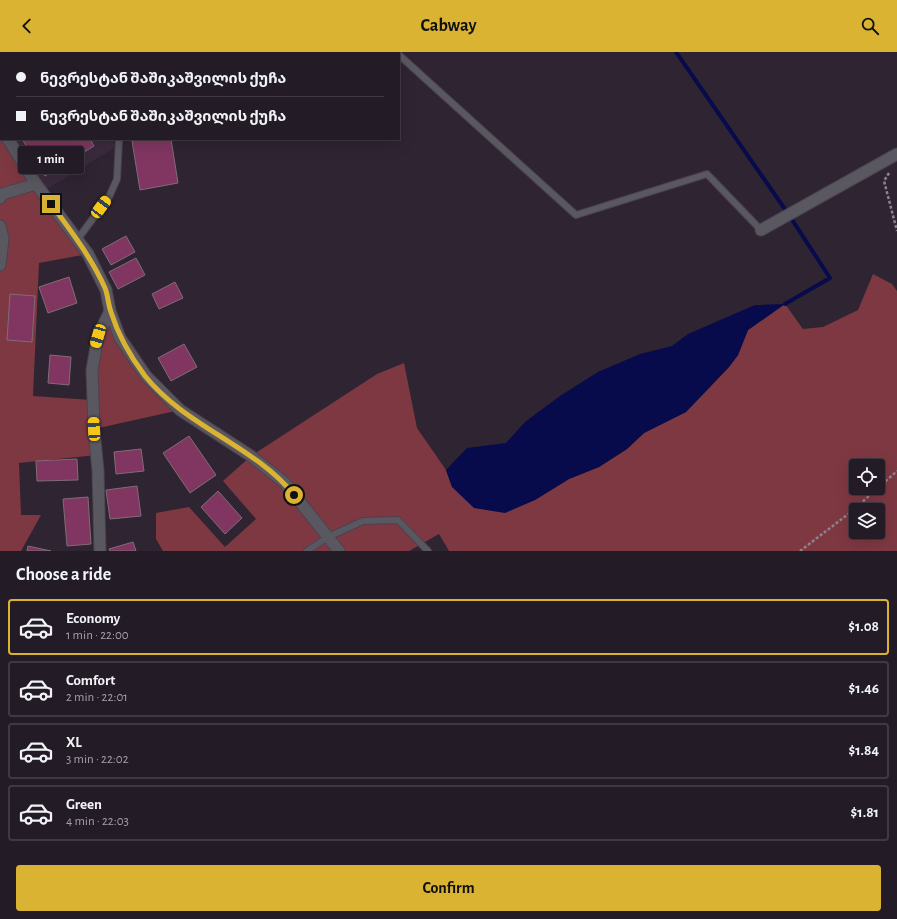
<!DOCTYPE html>
<meta charset="utf-8">
<style>
body{margin:0;font-family:"Alegreya Sans","Noto Sans Georgian",sans-serif;background:#2b242e;color:#f1f3f6;height:100vh;display:flex;flex-direction:column;font-size:15px;white-space:nowrap}
*{box-sizing:border-box;margin:0}
p{font-size:13px;color:#a3a1a7}
.icon{flex:none;width:22px;height:22px;fill:none;stroke:currentColor;stroke-width:2;stroke-linecap:round;stroke-linejoin:round}
.map{position:relative;height:499px;overflow:hidden}
.drawer{display:flex;flex-direction:column;background:#231b26;flex:1}
.drawer>*{flex:none}
.guide{position:absolute;left:0px;top:0px;width:400px;height:88px;box-shadow:0 4px 16px #0002,0 0 0 1px #403943;display:grid;align-content:center;height:88px;padding:0 16px;background:#231b26}
.fabs{position:absolute;left:849px;top:407px;display:grid;gap:8px}
.fabs a{display:grid;place-items:center;width:36px;height:36px;border-radius:4px;background:#231b26;box-shadow:0 4px 16px #0002,0 0 0 1px #403943;font-size:20px}
.end{position:absolute;width:18px;height:18px;margin:-9px;border:5px solid #dab333;background:#111;box-shadow:0 0 0 2px #111}
.from{border-radius:50%}
.bubble{position:absolute;height:28px;border-radius:4px;background:#231b26;box-shadow:0 4px 16px #0002,0 0 0 1px #403943;font-size:13px;font-weight:600;line-height:28px;text-align:center}
.car{position:absolute;width:12px;height:24px;margin:-12px -6px;border-radius:5px;box-shadow:0 0 3px 1px #0007;background:linear-gradient(#f5c518 24%,#345 0 40%,#f5c518 0 76%,#345 0 86%,#f5c518 0)}
.guide b{display:flex;align-items:center;gap:14px;height:38px;font-size:15px}
.guide b+b{border-top:1px solid #403943}
.guide i{width:10px;height:10px;background:#f1f3f6}
ul{padding:0;list-style:none}
li{display:flex;align-items:center;gap:12px;height:56px;margin:0 8px 6px;padding:0 8px;border:2px solid #403943;border-radius:4px}
li div{flex:1}
li b{display:block;font-size:15px}
li em{font-style:normal;font-weight:600}
li.current{border-color:#dab333}
li>.icon{width:36px;height:36px;stroke-width:1.5}
h2{padding:0 16px;font-size:18px;line-height:48px}
.action{display:flex;gap:8px;margin-top:auto;padding:8px 16px}
.action a{flex:1;height:46px;border-radius:4px;background:#dab333;color:#111;font-size:16px;font-weight:600;line-height:46px;text-align:center}
header{display:flex;justify-content:space-between;align-items:center;height:52px;padding:0 16px;background:#dab333;color:#111;font-size:18px;font-weight:600}
.map>svg:first-child{display:block}
</style>
<header><svg class="icon" aria-label="back" viewBox="0 0 24 24"><path d="M15 5l-7 7 7 7"/></svg>Cabway<svg class="icon" aria-label="search" viewBox="0 0 24 24"><circle cx="10" cy="10" r="6"/><path d="M15 15l6 6"/></svg></header>
<div class="map">
<svg width="897" height="499" viewBox="0 0 897 499">
<rect width="100%" height="100%" fill="#2f2432"/>
<polygon fill="#3a2a3d" points="8,87 111,87 116,95 42,140"/>
<g fill="#7e3842" fill-rule="evenodd">
<polygon points="0,74 1,87 8,87 88,202 39,211 33,344 92,348 92,318 110,259 120,286 180,358 94,377 97,403 19,411 21,463 41,463 21,499 0,499"/>
<path d="M873,222l19,10 5,7v260h-448l-10,-17 -30,17h-246l-7,-12v-26l33,-6 36,40 31,-28 -33,-38 28,-25 126,-82 27,-11 13,65 29,42 6,17 83,13 34,-21 30,-12 28,-18 17,-16 42,-21 43,-45 9,-12 10,-25 37,-26 18,25 20,-2 35,-17zM856,414h22v22h-22zM856,458h22v22h-22z"/>
</g>
<polygon fill="#070a4b" points="785,252 748,278 738,303 729,315 686,360 644,381 627,397 599,415 569,427 535,448 505,461 474,456 452,435 446,418 467,396 506,391 525,370 560,344 598,320 640,302 672,294 688,282 755,253"/>
<g fill="none" stroke-linecap="round" stroke-linejoin="round">
<polyline stroke="#070a4b" stroke-width="4" points="676,0 789,163 830,226 785,252"/>
</g>
<g fill="#803661" stroke="#806c76">
<polygon points="0,0 36,1 1,1 1,54"/>
<polygon points="22,87 90,87 94,94 45,124"/>
<polygon points="142,87 171,87 178,131 140,138 132,89"/>
<polygon points="126,184 135,200 111,213 102,197"/>
<polygon points="136,206 145,223 118,237 109,220"/>
<polygon points="69,225 77,251 48,261 39,235"/>
<polygon points="175,230 183,246 159,257 152,242"/>
<polygon points="10,242 35,244 32,290 7,288"/>
<polygon points="184,292 197,315 171,329 158,306"/>
<polygon points="50,303 71,305 69,333 48,331"/>
<polygon points="189,384 216,423 190,441 163,401"/>
<polygon points="141,397 144,419 116,422 114,400"/>
<polygon points="77,407 78,428 37,429 36,409"/>
<polygon points="137,434 141,464 110,467 106,438"/>
<polygon points="218,439 242,466 225,482 201,455"/>
<polygon points="88,445 91,492 67,494 63,447"/>
<polygon points="133,490 136,499 110,499 109,497"/>
<polygon points="28,494 51,499 27,499"/>
</g>
<g fill="none" stroke-linecap="round" stroke-linejoin="round">
<g stroke="#4c424f" stroke-width="8">
<g id="service">
<polyline points="399,3 576,163 707,122 761,178"/>
<polyline points="77,188 109,145 117,127 119,87"/>
<polyline points="307,499 328,485 363,469 398,468 428,499"/>
</g>
</g>
<g stroke="#4c424f" stroke-width="13">
<g id="minor">
<polyline points="0,74 1,75"/>
<polyline points="8,87 36,132 88,202 106,238 110,259 98,284 92,318 94,377 98,419 100,499"/>
<polyline points="0,146 2,142 36,132"/>
<polyline points="0,174 3,187 0,213"/>
<polyline points="761,178 897,102"/>
<polyline points="110,259 120,286 146,324 180,358 251,404 285,431 339,499"/>
</g>
</g>
<g stroke="#8c838f" stroke-width="2.5" stroke-dasharray="3 2" stroke-linecap="butt">
<polyline points="889,121 884,129 897,179"/>
<polyline points="878,436 897,419"/>
<polyline points="800,499 851,460 878,436"/>
</g>
<use href="#service" stroke="#59575f" stroke-width="6"/>
<use href="#minor" stroke="#59575f" stroke-width="11"/>
</g>
<g fill="none" stroke-linecap="round" stroke-linejoin="round">
<path stroke="#dab333" stroke-width="5" d="M51,152c20,27 40,53 54,84 3,7 3,16 6,24 7,23 19,44 34,64 41,51 110,70 149,119"/>
</g>
</svg>
<div class="fabs">
<a><svg class="icon" aria-label="locate" viewBox="0 0 24 24"><circle cx="12" cy="12" r="6"/><path d="M12 2v4M12 18v4M2 12h4M18 12h4"/></svg></a>
<a><svg class="icon" aria-label="layers" viewBox="0 0 24 24"><path d="M12 4l9 5-9 5-9-5zM3 14l9 5 9-5"/></svg></a>
</div>
<i class="end from" style="left:294px;top:443px"></i>
<i class="end" style="left:51px;top:152px"></i>
<div class="bubble" style="left:18px;top:94px;width:66px">1 min</div>
<i class="car" style="left:101px;top:155px;rotate:37deg"></i>
<i class="car" style="left:98px;top:284px;rotate:196deg"></i>
<i class="car" style="left:94px;top:377px;rotate:357deg"></i>
<div class="guide">
<b><i class="from"></i>ნევრესტან შაშიკაშვილის ქუჩა</b>
<b><i></i>ნევრესტან შაშიკაშვილის ქუჩა</b>
</div>
</div>
<section class="drawer">
<h2>Choose a ride</h2>
<ul>
<li class="current"><svg class="icon" aria-label="car" viewBox="0 0 24 24"><path d="M5 17H2v-5l4-1 3-4h7l3 4 3 1v5h-3M9 17h6M6 11h13"/><circle cx="7" cy="17" r="2"/><circle cx="17" cy="17" r="2"/></svg><div><b>Economy</b><p>1 min · 22:00</p></div><em>$1.08</em></li>
<li><svg class="icon" aria-label="car" viewBox="0 0 24 24"><path d="M5 17H2v-5l4-1 3-4h7l3 4 3 1v5h-3M9 17h6M6 11h13"/><circle cx="7" cy="17" r="2"/><circle cx="17" cy="17" r="2"/></svg><div><b>Comfort</b><p>2 min · 22:01</p></div><em>$1.46</em></li>
<li><svg class="icon" aria-label="car" viewBox="0 0 24 24"><path d="M5 17H2v-5l4-1 3-4h7l3 4 3 1v5h-3M9 17h6M6 11h13"/><circle cx="7" cy="17" r="2"/><circle cx="17" cy="17" r="2"/></svg><div><b>XL</b><p>3 min · 22:02</p></div><em>$1.84</em></li>
<li><svg class="icon" aria-label="car" viewBox="0 0 24 24"><path d="M5 17H2v-5l4-1 3-4h7l3 4 3 1v5h-3M9 17h6M6 11h13"/><circle cx="7" cy="17" r="2"/><circle cx="17" cy="17" r="2"/></svg><div><b>Green</b><p>4 min · 22:03</p></div><em>$1.81</em></li>
</ul>
<div class="action"><a>Confirm</a></div>
</section>
